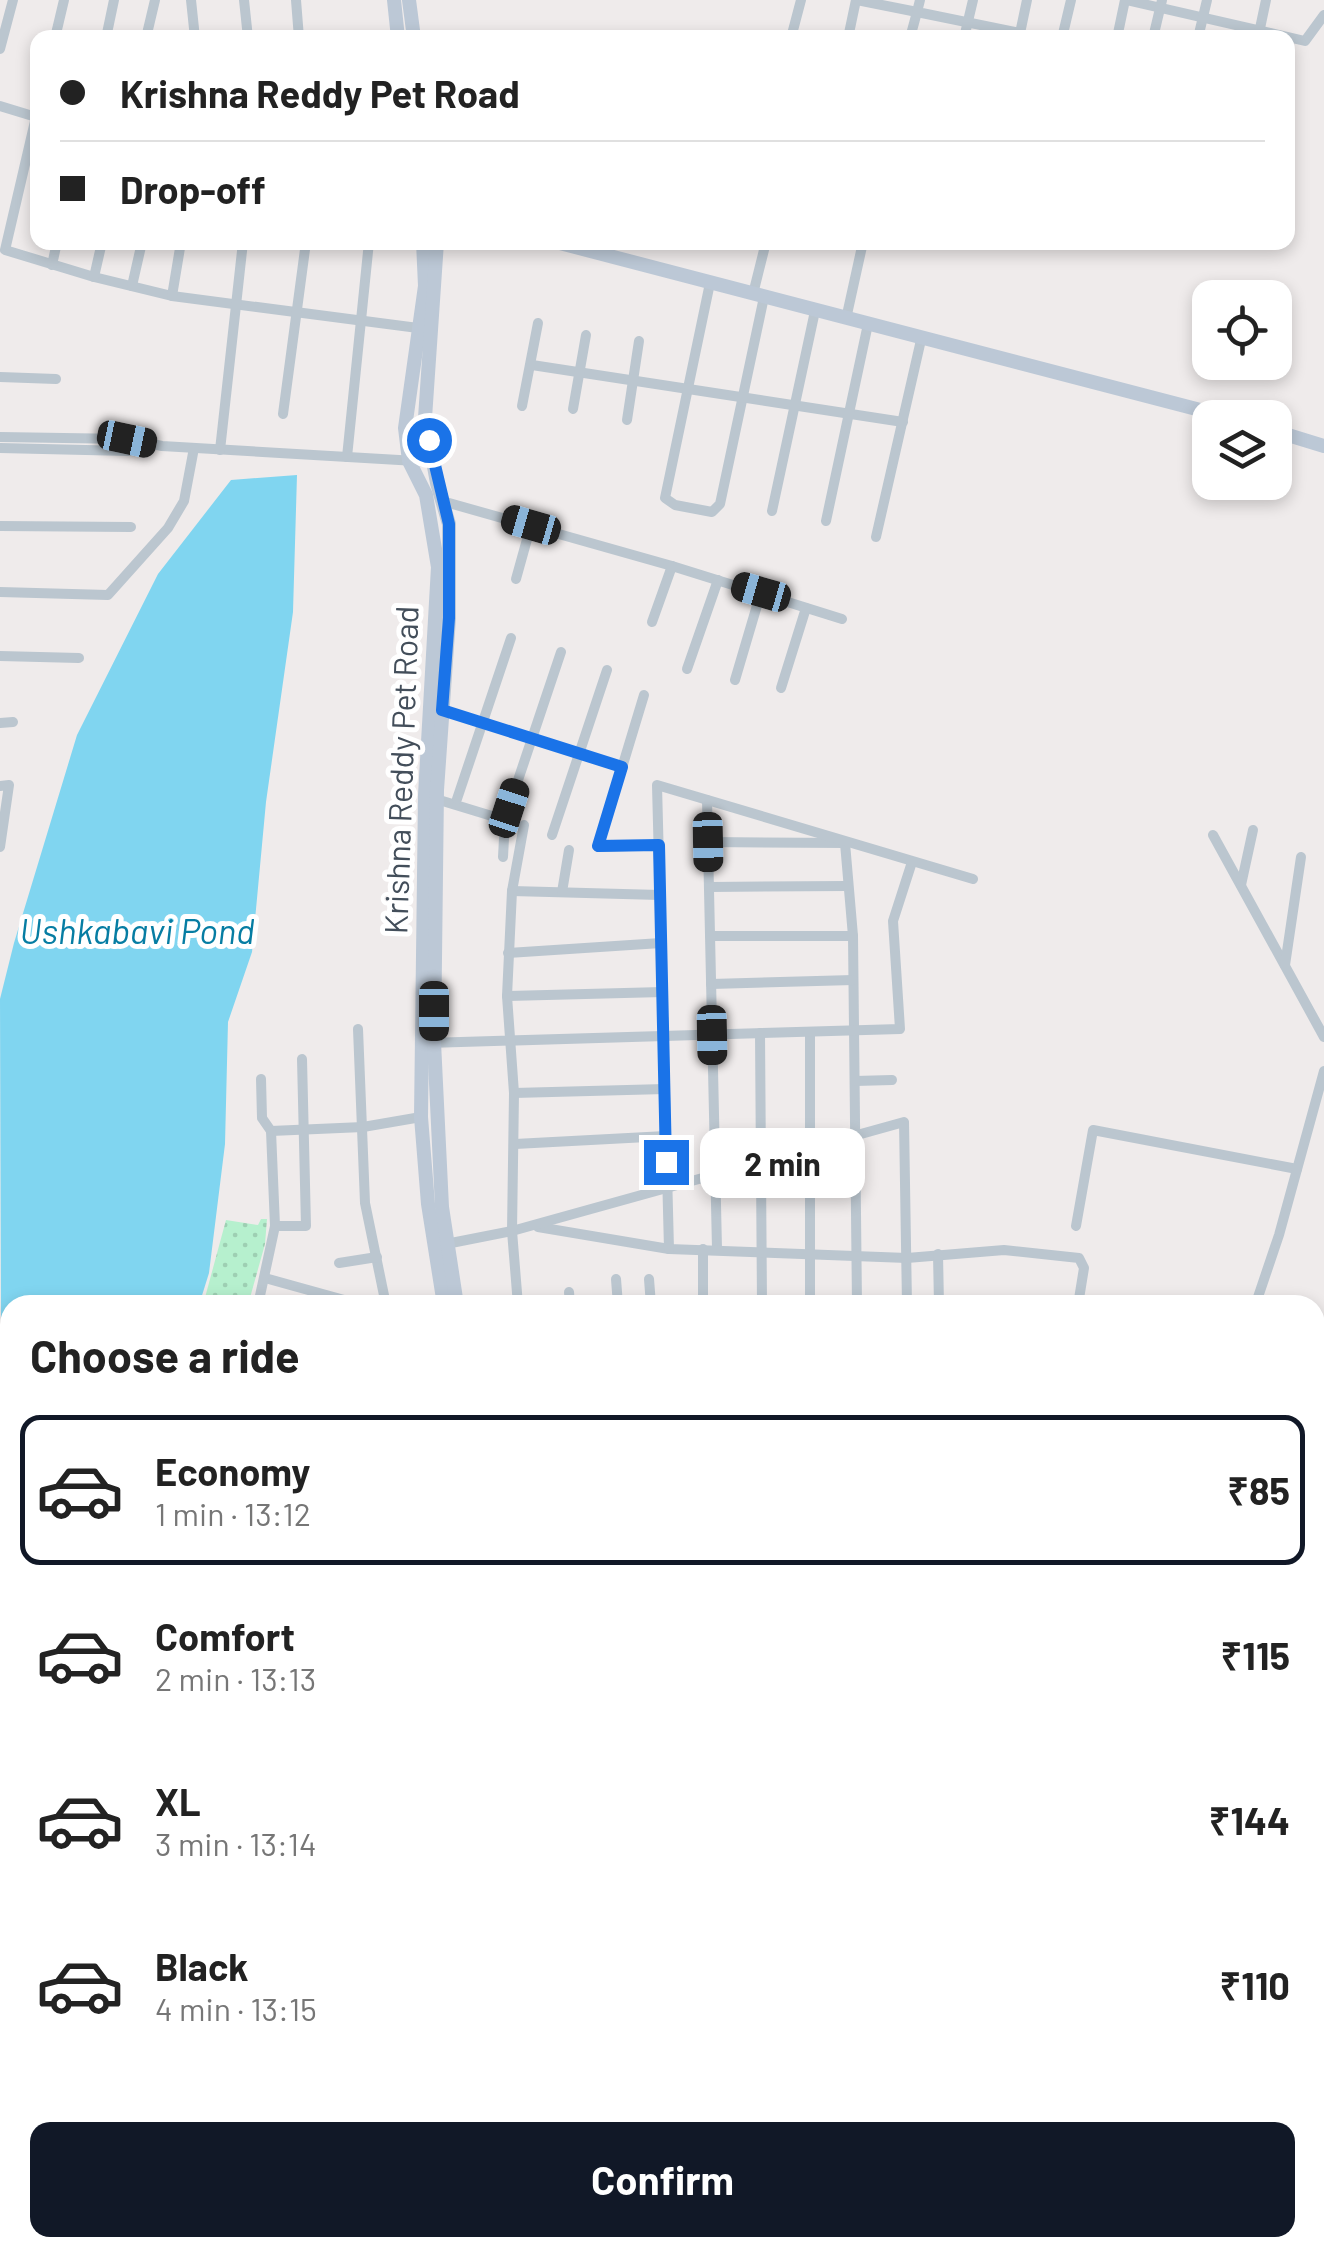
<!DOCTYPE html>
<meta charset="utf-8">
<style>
body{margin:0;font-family:Barlow,sans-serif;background:#f6f6f6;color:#222;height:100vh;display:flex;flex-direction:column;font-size:38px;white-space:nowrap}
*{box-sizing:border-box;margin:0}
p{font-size:32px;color:#767676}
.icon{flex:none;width:55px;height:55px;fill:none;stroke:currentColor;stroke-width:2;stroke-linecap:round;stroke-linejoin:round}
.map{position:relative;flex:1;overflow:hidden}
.side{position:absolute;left:0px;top:1295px;width:1325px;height:962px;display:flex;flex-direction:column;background:#fff;border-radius:30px 30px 0 0;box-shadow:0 5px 15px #0003}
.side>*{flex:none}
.banner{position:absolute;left:30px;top:30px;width:1265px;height:220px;border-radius:20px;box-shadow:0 5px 15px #0003;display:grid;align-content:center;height:220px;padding:0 30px;background:#fff}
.buttons{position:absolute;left:1192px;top:280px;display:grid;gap:20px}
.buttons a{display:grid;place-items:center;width:100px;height:100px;border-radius:20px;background:#fff;box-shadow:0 5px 15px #0003;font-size:50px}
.end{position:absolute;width:45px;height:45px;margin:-22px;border:12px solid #1a73e8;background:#fff;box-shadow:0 0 0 5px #fff}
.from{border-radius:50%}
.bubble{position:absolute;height:70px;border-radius:20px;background:#fff;box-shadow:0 5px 15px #0003;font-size:32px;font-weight:700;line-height:70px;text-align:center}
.car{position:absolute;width:30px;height:60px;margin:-30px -15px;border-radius:12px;box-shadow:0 0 8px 2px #0007;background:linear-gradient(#222 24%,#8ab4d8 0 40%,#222 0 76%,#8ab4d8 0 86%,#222 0)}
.banner b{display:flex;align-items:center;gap:35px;height:95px;font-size:38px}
.banner b+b{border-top:2px solid #e0e0e0}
.banner i{width:25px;height:25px;background:#222}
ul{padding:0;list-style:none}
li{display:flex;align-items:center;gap:30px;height:150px;margin:0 20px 15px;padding:0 10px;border:5px solid transparent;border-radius:20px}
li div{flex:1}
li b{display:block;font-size:38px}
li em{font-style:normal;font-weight:700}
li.selected{border-color:#111827}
li>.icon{width:90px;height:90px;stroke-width:1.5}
h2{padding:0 30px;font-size:45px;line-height:120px}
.button{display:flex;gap:20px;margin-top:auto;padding:20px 30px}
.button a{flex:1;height:115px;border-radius:20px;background:#111827;color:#fff;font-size:40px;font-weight:700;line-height:115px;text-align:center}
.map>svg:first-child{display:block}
</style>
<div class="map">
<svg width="1324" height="2257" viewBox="0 0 1324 2257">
<defs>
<pattern id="park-dots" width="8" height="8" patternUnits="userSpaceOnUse" patternTransform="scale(2.5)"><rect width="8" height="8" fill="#b6f0ce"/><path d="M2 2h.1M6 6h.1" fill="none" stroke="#9ecfb3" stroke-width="1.8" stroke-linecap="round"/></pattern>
</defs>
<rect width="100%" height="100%" fill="#efebeb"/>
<polygon fill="url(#park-dots)" points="261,1219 267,1219 265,1244 248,1305 203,1305 226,1220 258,1225"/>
<g fill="#80d5f0">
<polygon points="297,475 293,612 266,802 252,952 228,1022 225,1144 209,1273 199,1305 10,1305 10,1327 1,1325 0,999 14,943 77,735 158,574 231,480"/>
<polygon points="1324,1497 1324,1659 1315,1652 1315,1504"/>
</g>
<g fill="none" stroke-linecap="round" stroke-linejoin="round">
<g stroke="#bbc6cf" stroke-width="10">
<polyline points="191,0 195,38"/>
<polyline points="244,0 248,38"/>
<polyline points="296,0 299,38"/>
<polyline points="857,0 917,12 910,38"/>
<polyline points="920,0 917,12 1020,33"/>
<polyline points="1126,0 1305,41 1324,15"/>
<polyline points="1259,33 1266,0"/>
<polyline points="55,38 64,0"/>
<polyline points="106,38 114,0"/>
<polyline points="146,38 155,0"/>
<polyline points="791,38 801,0"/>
<polyline points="848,38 856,0"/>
<polyline points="964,38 973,0"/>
<polyline points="1019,38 1027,0"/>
<polyline points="1062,38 1071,0"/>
<polyline points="1117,38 1125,0"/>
<polyline points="1153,38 1162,0"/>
<polyline points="1198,38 1207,0"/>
<polyline points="0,49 13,0"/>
<polyline points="0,106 36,117 5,250 94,277 172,296 418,328"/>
<polyline points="52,265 57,242"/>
<polyline points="94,277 102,242"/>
<polyline points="710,283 665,498 675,505 712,512 720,504 764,297"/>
<polyline points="132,286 142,242"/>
<polyline points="753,294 766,242"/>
<polyline points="172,296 181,242"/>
<polyline points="846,319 863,242"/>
<polyline points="532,365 903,422"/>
<polyline points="0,377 56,379"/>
<polyline points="522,406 538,323"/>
<polyline points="573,409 586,335"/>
<polyline points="283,414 306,242"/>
<polyline points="627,420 639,341"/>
<polyline points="0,437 127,439 162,446 433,462"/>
<polyline points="0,448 128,451 151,448"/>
<polyline points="220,450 243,242"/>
<polyline points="347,457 369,242"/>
<polyline points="442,501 672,566 842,619"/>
<polyline points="772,511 815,311"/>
<polyline points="826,521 868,324"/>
<polyline points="0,526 131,527"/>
<polyline points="876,537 921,340"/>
<polyline points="516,579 531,525"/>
<polyline points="0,592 108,595 168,528 184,501 194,448"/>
<polyline points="652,622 672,566"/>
<polyline points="0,656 79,658"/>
<polyline points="687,669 718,580"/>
<polyline points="735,680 761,592"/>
<polyline points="781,688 806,608"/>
<polyline points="644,695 598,847 659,845"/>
<polyline points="442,710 622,767"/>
<polyline points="0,723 13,722"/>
<polyline points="0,786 9,785 0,847"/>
<polyline points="436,799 505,820 503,857"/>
<polyline points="457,799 511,638"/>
<polyline points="707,800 717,1249"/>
<polyline points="509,807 561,652"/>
<polyline points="552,835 607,670"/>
<polyline points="1213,835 1324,1037"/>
<polyline points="708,842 845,843 853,936 857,1305"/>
<polyline points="1241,885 1253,830"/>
<polyline points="709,887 847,886"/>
<polyline points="512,891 660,895"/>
<polyline points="562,892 569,850"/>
<polyline points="710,936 853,936"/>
<polyline points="508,953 661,943"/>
<polyline points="1285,965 1301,857"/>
<polyline points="711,984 853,980"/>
<polyline points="507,996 663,992"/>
<polyline points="358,1029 365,1203 386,1305"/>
<polyline points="810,1032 810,1305"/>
<polyline points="760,1033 762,1305"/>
<polyline points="428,1043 900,1029 893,921 912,862"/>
<polyline points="855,1081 892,1080"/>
<polyline points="514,1093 665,1089"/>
<polyline points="271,1131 363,1127 421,1117"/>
<polyline points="515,1144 666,1136"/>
<polyline points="275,1226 306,1226 302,1059"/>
<polyline points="1076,1226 1093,1130 1297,1169"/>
<polyline points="538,1227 669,1249 907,1258 1004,1250 1079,1258 1084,1268 1078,1305"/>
<polyline points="446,1244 512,1231 904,1122 907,1305"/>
<polyline points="669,1249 657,785 973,879"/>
<polyline points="703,1249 703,1305"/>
<polyline points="938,1254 939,1305"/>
<polyline points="339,1263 377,1257"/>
<polyline points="265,1278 355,1303 385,1301"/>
<polyline points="616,1279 618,1305"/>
<polyline points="649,1279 651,1305"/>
<polyline points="569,1292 570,1305"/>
<polyline points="258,1305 275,1226 271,1131 262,1118 261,1079"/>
<polyline points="518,1305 512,1231 514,1093 507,996 512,891 524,825"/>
<polyline points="1250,1305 1256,1303 1279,1235 1324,1071"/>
<polyline points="0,1338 10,1344"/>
<polyline points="0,1421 10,1421"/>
<polyline points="0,1548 10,1548"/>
<polyline points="0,1706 10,1679"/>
<polyline points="1315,1795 1324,1768"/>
<polyline points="0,1837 10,1812"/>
<polyline points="0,1938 10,1938"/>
<polyline points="0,2059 10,2011"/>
<polyline points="1315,2105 1324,2120"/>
<polyline points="0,2133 10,2136"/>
<polyline points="1315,2220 1324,2217"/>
<polyline points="1149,2248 1149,2257"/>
<polyline points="183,2257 186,2248"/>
<polyline points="259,2257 262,2248"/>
<polyline points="323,2257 326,2248"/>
<polyline points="385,2257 387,2248"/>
<polyline points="442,2257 444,2248"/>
<polyline points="509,2257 511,2248"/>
<polyline points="656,2257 658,2248"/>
<polyline points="750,2257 752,2248"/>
<polyline points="790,2257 795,2248"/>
<polyline points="872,2257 873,2248"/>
<polyline points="923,2257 927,2248"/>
<polyline points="963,2257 965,2248"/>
<polyline points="1295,2257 1296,2248"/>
</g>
<g stroke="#bcc8d6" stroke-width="14">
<polyline points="394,0 398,38"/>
<polyline points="409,0 414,38"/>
<polyline points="423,242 425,286 405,428 409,461 426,495 438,567 425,795 421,1117 428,1204 444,1305"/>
<polyline points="437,242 425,418 437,483 449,524 449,618 437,790 434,1042 442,1207 457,1305"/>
<polyline points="556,242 1231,418"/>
<polyline points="1275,431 1324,446"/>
<polyline points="584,2257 586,2248"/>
</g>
</g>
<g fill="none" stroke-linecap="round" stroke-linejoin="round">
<polyline stroke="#1a73e8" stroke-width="12" points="429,440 449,524 449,618 442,710 622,767 598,846 659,845 666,1162"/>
</g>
<g text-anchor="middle" stroke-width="10" stroke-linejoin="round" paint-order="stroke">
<g font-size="32" fill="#434e5a" stroke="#fff">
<text transform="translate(402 770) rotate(-88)" y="11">Krishna Reddy Pet Road</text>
</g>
<g font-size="35" font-style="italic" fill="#067da3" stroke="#fff">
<text x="137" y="944">Ushkabavi Pond</text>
</g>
</g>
</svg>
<div class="buttons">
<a><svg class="icon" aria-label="locate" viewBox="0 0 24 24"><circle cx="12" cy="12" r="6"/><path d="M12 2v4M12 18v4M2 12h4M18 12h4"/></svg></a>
<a><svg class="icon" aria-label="layers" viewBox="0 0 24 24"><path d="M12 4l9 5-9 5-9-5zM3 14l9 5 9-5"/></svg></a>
</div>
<i class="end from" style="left:429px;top:440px"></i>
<i class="end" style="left:666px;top:1162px"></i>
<div class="bubble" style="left:700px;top:1128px;width:165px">2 min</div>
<i class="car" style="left:127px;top:439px;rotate:102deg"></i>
<i class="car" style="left:531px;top:525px;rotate:286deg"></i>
<i class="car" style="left:761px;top:592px;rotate:286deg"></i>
<i class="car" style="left:509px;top:808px;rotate:18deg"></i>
<i class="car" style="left:708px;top:842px;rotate:179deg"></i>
<i class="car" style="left:434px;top:1011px;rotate:180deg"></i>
<i class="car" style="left:712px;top:1035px;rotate:179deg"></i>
<div class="banner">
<b><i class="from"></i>Krishna Reddy Pet Road</b>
<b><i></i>Drop-off</b>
</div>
<section class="side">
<h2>Choose a ride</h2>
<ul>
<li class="selected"><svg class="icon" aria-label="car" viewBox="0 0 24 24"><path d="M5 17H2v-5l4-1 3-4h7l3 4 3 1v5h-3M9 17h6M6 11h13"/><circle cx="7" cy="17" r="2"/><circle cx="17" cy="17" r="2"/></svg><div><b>Economy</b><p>1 min · 13:12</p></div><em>₹85</em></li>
<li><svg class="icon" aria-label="car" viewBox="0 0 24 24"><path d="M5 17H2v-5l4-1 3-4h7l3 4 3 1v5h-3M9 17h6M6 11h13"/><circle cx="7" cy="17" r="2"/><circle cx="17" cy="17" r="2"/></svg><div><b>Comfort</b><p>2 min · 13:13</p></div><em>₹115</em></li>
<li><svg class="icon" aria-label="car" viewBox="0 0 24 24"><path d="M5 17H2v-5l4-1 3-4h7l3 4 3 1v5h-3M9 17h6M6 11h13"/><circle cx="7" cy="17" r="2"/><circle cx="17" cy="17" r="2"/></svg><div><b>XL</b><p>3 min · 13:14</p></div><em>₹144</em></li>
<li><svg class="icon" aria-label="car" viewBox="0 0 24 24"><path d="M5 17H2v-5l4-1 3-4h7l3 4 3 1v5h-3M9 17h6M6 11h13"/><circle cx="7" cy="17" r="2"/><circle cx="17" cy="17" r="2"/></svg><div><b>Black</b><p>4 min · 13:15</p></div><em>₹110</em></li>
</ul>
<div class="button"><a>Confirm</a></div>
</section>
</div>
